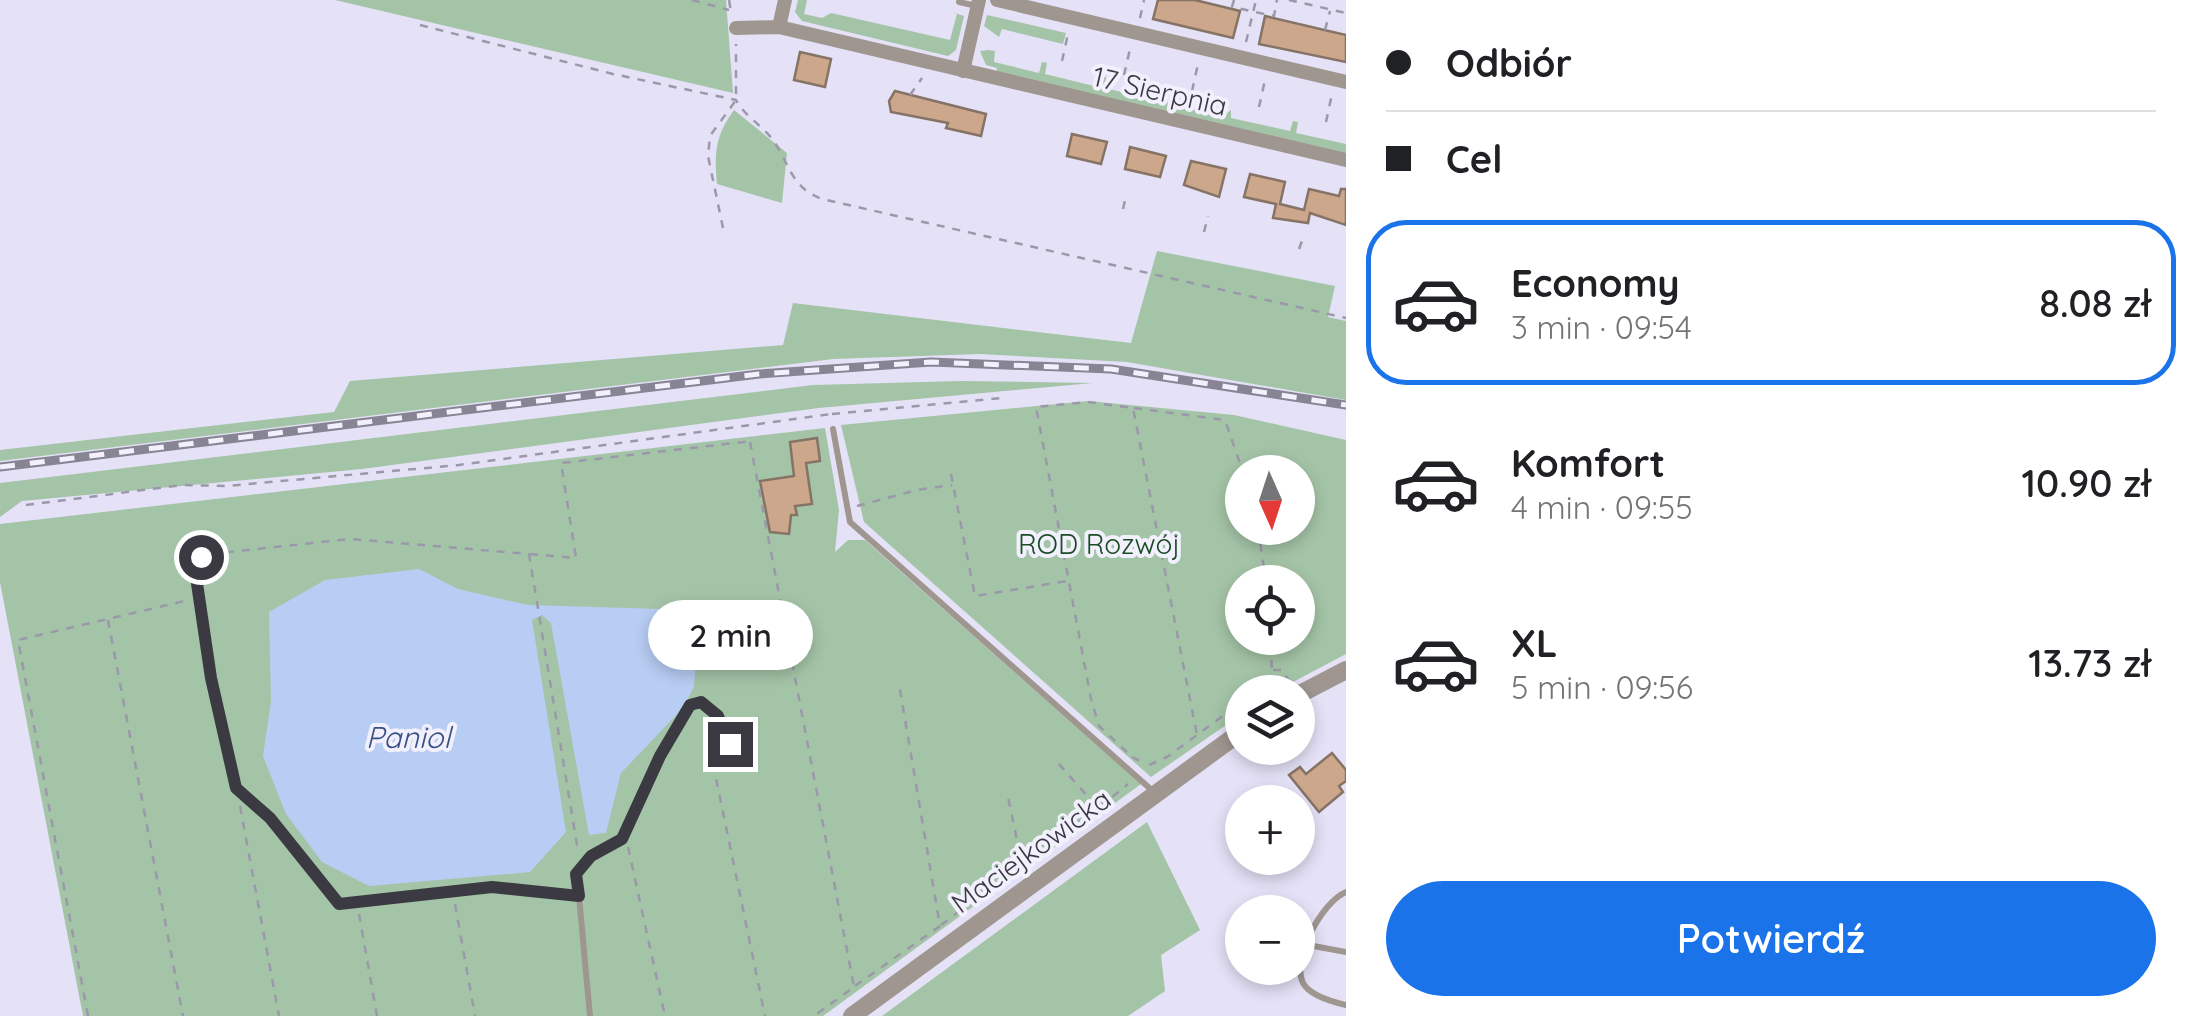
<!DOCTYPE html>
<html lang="pl">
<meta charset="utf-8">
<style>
body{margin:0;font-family:Quicksand,sans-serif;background:#f2f2f2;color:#202124;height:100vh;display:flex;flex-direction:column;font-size:38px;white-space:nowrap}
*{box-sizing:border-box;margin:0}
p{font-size:32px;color:#757577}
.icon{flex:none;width:55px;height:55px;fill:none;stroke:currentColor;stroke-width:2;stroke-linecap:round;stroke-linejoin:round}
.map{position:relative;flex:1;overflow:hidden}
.panel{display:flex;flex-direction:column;background:#fff;width:850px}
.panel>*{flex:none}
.banner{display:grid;align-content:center;height:220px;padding:0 40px;background:#fff}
.needle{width:65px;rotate:177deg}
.controls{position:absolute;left:1225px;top:455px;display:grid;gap:20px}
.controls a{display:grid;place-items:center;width:90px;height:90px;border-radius:50%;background:#fff;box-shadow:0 5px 15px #0003;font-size:50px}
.end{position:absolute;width:45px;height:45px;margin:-22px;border:12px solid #3b3942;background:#fff;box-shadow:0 0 0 5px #fff}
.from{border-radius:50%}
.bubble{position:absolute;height:70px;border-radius:35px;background:#fff;box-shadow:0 5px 15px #0003;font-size:32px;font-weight:600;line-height:70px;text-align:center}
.banner b{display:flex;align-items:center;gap:35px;height:95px;font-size:38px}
.banner b+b{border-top:2px solid #e0e0e0}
.banner i{width:25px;height:25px;background:#202124}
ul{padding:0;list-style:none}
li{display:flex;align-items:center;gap:30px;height:165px;margin:0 20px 15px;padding:0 20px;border:5px solid transparent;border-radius:40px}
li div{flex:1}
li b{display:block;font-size:38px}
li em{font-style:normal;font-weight:600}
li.current{border-color:#1a73e8}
li>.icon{width:90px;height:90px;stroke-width:1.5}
.cta{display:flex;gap:20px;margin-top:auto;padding:20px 40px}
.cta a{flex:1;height:115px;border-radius:60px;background:#1a73e8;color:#fff;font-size:40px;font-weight:600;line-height:115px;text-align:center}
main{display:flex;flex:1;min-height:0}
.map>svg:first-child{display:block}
</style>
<main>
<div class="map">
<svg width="1346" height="1016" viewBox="0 0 1346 1016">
<rect width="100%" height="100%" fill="#e5e1f7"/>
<g fill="#a4c4a7" fill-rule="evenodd">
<polygon points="335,0 726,0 733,93"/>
<polygon points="798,0 807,0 804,14 822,18 831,13 950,40 957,14 946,10 964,16 956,50 948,56 802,21 795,12"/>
<polygon points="987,15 1066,33 1063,44 1002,29 999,37 984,26"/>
<polygon points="988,50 995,51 994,62 1039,73 1042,62 1047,63 1045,74 1098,87 1102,76 1106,77 1105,88 1154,100 1159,101 1162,90 1166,91 1165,102 1207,112 1211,106 1214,111 1226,114 1231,110 1231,118 1290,131 1293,121 1298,122 1296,133 1346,144 1346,153 996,72 997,68 986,65 980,51"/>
<path d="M734,110l53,43 -5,50 -65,-19c-3,-31 -2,-48 17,-74z"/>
<polygon points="1157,251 1335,286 1328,317 1346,321 1346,400 1127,362 979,354 833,359 0,461 0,450 334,412 350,381 783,345 793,303 1131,343"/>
<polygon points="961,381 1093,383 819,408 362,469 22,501 0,517 0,483 813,385"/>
<path d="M1088,401l146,14 112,25v214l-72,38h-32v22l-91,63 -287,-255 -23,-97zM1242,472h56v56h-56zM1242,582h56v56h-56z"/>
<polygon points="825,428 839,510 835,552 848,540 865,540 1141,784 823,1016 83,1016 0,582 0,524"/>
<polygon points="1147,822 1200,930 1161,955 1165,991 1128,1016 882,1016"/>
</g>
<g fill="#b8cdf3">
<polygon points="419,569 458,589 528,605 661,609 687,632 696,661 694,687 682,709 621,773 606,833 589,835 551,623 542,615 532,620 566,832 530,872 369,886 322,862 286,814 263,756 271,701 269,612 325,580"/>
<path d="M722,600l6,36 -16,22c-16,-17 -17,-33 -16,-56z"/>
</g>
<g fill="#cca78b" stroke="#857365" stroke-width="2.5">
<polygon points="1158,0 1195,0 1240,11 1233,38 1153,19"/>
<polygon points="1265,16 1346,35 1346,62 1259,44"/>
<polygon points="800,52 831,59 825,87 794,80"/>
<polygon points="895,91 986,114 981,136 946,128 948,123 891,112 889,101"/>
<polygon points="1072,134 1107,142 1101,164 1067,156"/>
<polygon points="1130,147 1166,156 1160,177 1125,169"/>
<polygon points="1191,161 1226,169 1219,197 1184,185"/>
<polygon points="1250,174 1285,182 1280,204 1304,210 1309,189 1339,196 1341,189 1346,189 1346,225 1310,213 1308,223 1273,218 1276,204 1244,197"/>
<polygon points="817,438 820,461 806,463 812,504 795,506 797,515 791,515 789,534 770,532 760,481 794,476 790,442"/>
<polygon points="1332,753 1346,770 1346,781 1339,786 1343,792 1319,812 1289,775 1300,767 1306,774"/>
</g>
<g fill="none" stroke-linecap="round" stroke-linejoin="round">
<g stroke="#9b98a9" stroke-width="2.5" stroke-dasharray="8 8" stroke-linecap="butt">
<polyline points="692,0 729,10"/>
<polyline points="729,0 731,12"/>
<polyline points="1234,0 1232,7 1274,16 1277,0"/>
<polyline points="1289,0 1346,13"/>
<polyline points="1140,18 1144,0"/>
<path d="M420,25l193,49 123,26c10,18 28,26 39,43 15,23 17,45 47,56l524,119"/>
<polyline points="1325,30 1330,11"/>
<polyline points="1246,42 1256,0"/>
<polyline points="1062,61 1068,34"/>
<polyline points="1124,75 1130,49"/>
<polyline points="1192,91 1198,64"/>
<polyline points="910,95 922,78"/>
<polyline points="1259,107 1265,80"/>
<polyline points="1326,122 1332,94"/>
<polyline points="1123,209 1126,196"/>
<polyline points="723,228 708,156 710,136 736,100 736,44"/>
<polyline points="1204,232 1208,216"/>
<polyline points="1299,249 1302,241"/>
<polyline points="1134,408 1225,420 1243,472"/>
<polyline points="832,414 1003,398"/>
<polyline points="750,442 854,987 814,1016"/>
<polyline points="951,474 975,596 1067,581"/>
<polyline points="26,505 183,485 226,486 459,465 831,414"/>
<polyline points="857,506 917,490 952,485"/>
<polyline points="1258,528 1266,582"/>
<polyline points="210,554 350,539 529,554 577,845 582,848"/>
<polyline points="530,554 576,558 561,463 752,441"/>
<polyline points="108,620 183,1016"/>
<polyline points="1273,670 1282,670 1289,681"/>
<polyline points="1257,692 1272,682 1271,638"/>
<polyline points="721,752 712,759 765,1016"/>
<polyline points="1127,752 1099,726 1091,699 1036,407 1088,402 1133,408 1197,735"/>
<polyline points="1132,757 1146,764"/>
<polyline points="1149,765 1167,757 1242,702"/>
<polyline points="240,806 279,1016"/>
<polyline points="1100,807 1128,784"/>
<polyline points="628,847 665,1016"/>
<polyline points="1023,863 1098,808 1058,763"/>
<polyline points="455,904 475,1016"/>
<polyline points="359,914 377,1016"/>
<polyline points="941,925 1022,864 1007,792"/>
<polyline points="855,986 940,926 899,684"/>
<polyline points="88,1016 18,640 189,600"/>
</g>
<g stroke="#9f9690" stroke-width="6">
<polyline points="959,2 977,6"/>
<polyline points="833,429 850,522 1155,793"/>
<polyline points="201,557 195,570 211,678 236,788 270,818 339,904 493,887 579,896 590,1016"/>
<path d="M1346,892c-24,10 -55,67 -43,91 7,13 30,19 43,22"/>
<polyline points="579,896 576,874 591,855 621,839 661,756 690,705 701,702 718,716 730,744"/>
<polyline points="1308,945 1346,952"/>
</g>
<g stroke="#9f9690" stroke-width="14">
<polyline points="997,0 1346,82"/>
<polyline points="779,27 785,0"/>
<polyline points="736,28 779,27 1346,160"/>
<polyline points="963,71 979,0"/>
</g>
<g stroke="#9f9690" stroke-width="18">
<polyline points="1298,695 1346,670"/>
<polyline points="852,1016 1242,731"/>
</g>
<g stroke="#878493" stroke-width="9">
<polyline id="rail" points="0,467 759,374 931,362 1111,369 1346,405"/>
</g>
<use href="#rail" stroke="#f2f0fd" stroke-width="5" stroke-dasharray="15" stroke-linecap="butt"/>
</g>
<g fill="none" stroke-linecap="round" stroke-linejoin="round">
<polyline stroke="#3b3942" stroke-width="12" points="201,557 195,570 211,678 236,788 270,818 339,904 492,887 579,896 576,874 591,856 622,839 660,756 690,705 701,702 718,716 730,744"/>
</g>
<g text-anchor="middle" stroke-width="8" stroke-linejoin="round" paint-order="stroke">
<g font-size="28" fill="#3b3942" stroke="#f2f0fd">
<text transform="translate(1160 91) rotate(13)" y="10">17 Sierpnia</text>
<text transform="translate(1031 851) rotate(-36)" y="10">Maciejkowicka</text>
</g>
<g font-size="28" fill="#1a4d23" stroke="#f2f0fd">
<text x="1099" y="554">ROD Rozwój</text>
</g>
<g font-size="30" font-style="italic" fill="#385284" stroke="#f2f0fd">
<text x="408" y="748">Paniol</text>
</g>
</g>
</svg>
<div class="controls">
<a><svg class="needle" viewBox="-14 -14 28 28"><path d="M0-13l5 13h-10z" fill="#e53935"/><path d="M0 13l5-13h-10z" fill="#757577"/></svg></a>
<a><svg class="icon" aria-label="locate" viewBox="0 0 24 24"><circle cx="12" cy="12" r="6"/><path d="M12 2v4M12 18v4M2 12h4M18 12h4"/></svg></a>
<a><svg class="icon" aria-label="layers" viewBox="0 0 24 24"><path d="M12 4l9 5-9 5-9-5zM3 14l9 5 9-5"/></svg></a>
<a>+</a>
<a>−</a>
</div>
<i class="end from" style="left:201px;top:557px"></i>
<i class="end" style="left:730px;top:744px"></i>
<div class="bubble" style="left:648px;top:600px;width:165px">2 min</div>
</div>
<section class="panel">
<div class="banner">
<b><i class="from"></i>Odbiór</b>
<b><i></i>Cel</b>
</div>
<ul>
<li class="current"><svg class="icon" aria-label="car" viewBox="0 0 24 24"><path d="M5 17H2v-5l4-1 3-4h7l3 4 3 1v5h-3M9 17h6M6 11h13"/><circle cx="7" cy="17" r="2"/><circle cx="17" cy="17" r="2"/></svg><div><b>Economy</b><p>3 min · 09:54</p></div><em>8.08 zł</em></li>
<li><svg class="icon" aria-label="car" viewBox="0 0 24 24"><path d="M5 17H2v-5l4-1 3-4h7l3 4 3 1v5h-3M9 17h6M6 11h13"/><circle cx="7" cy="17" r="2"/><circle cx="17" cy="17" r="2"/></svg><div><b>Komfort</b><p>4 min · 09:55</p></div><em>10.90 zł</em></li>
<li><svg class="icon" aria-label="car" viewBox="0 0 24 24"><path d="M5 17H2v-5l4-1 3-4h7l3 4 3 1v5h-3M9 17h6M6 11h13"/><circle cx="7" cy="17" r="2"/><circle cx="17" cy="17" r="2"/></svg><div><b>XL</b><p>5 min · 09:56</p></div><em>13.73 zł</em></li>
</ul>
<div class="cta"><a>Potwierdź</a></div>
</section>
</main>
